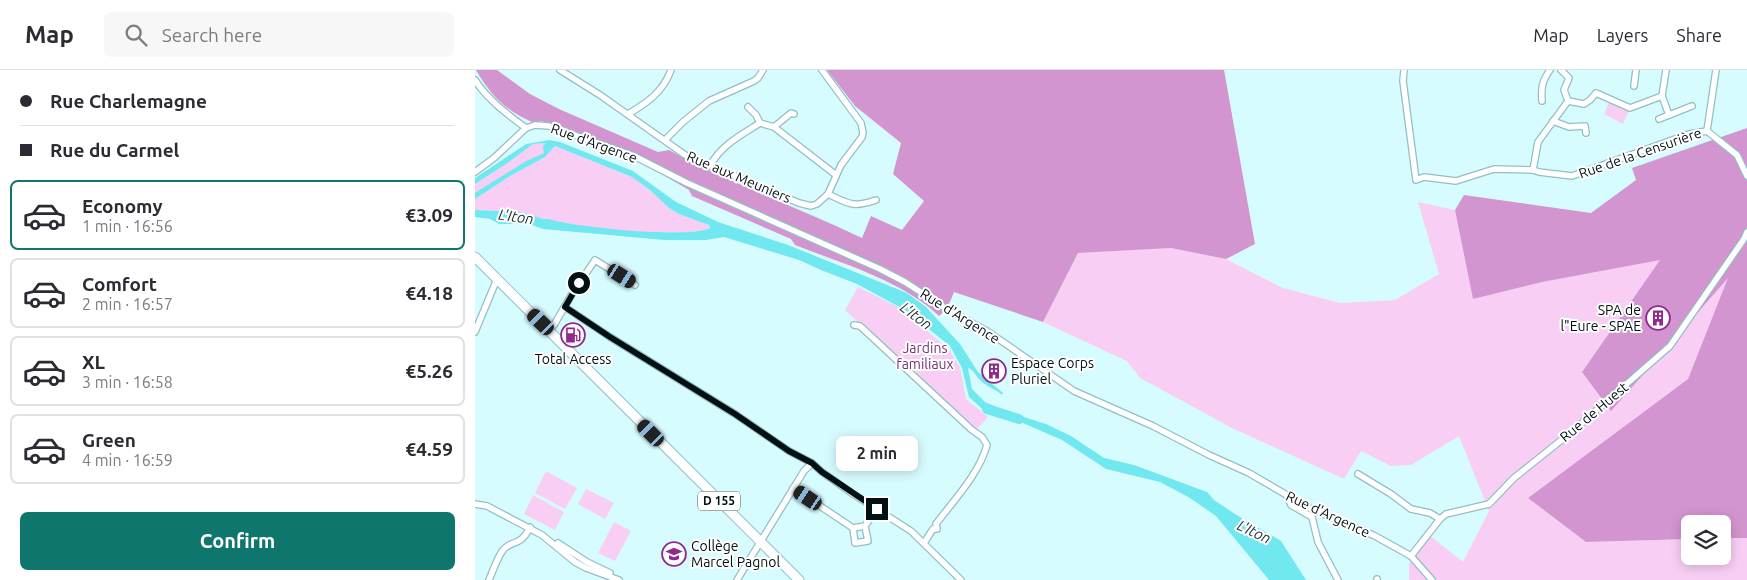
<!DOCTYPE html>
<meta charset="utf-8">
<style>
body{margin:0;font-family:Ubuntu,sans-serif;background:#f7f7f7;color:#2b2b33;height:100vh;display:flex;flex-direction:column;font-size:19px;white-space:nowrap}
*{box-sizing:border-box;margin:0}
p{font-size:16px;color:#7c7c81}
.icon{flex:none;width:28px;height:28px;fill:none;stroke:currentColor;stroke-width:2;stroke-linecap:round;stroke-linejoin:round}
.map{position:relative;flex:1;overflow:hidden}
.panel{display:flex;flex-direction:column;background:#fff;width:475px}
.panel>*{flex:none}
.banner{display:grid;align-content:center;height:110px;padding:0 20px;background:#fff}
.fabs{position:absolute;left:1206px;top:445px;display:grid;gap:10px}
.fabs a{display:grid;place-items:center;width:50px;height:50px;border-radius:8px;background:#fff;box-shadow:0 2px 12px #0003;font-size:25px}
.end{position:absolute;width:22px;height:22px;margin:-11px;border:6px solid #011012;background:#fff;box-shadow:0 0 0 2px #fff}
.from{border-radius:50%}
.bubble{position:absolute;height:35px;border-radius:8px;background:#fff;box-shadow:0 2px 12px #0003;font-size:16px;font-weight:700;line-height:35px;text-align:center}
.car{position:absolute;width:15px;height:30px;margin:-15px -8px;border-radius:6px;box-shadow:0 0 4px 1px #0007;background:linear-gradient(#222 24%,#8ab4d8 0 40%,#222 0 76%,#8ab4d8 0 86%,#222 0)}
.banner b{display:flex;align-items:center;gap:18px;height:48px;font-size:19px}
.banner b+b{border-top:1px solid #e1e1e2}
.banner i{width:12px;height:12px;background:#2b2b33}
ul{padding:0;list-style:none}
li{display:flex;align-items:center;gap:15px;height:70px;margin:0 10px 8px;padding:0 10px;border:2px solid #e1e1e2;border-radius:8px}
li div{flex:1}
li b{display:block;font-size:19px}
li em{font-style:normal;font-weight:700}
li.on{border-color:#0f766e}
li>.icon{width:45px;height:45px;stroke-width:1.5}
.primary-button{display:flex;gap:10px;margin-top:auto;padding:10px 20px}
.primary-button a{flex:1;height:58px;border-radius:8px;background:#0f766e;color:#fff;font-size:20px;font-weight:700;line-height:58px;text-align:center}
header{display:flex;align-items:center;gap:30px;box-sizing:border-box;height:70px;padding:0 25px;background:#fff;border-bottom:1px solid #e1e1e2}
header strong{font-size:24px}
nav{display:flex;gap:28px;margin-inline-start:auto;font-size:18px}
.search{width:350px;height:45px;background:#f7f7f7;display:flex;align-items:center;gap:12px;box-sizing:border-box;padding:0 18px;border-radius:8px;color:#7c7c81;font-size:19px}
main{display:flex;flex:1;min-height:0}
.map>svg:first-child{display:block}
</style>
<header>
<strong>Map</strong>
<div class="search"><svg class="icon" aria-label="search" viewBox="0 0 24 24"><circle cx="10" cy="10" r="6"/><path d="M15 15l6 6"/></svg>Search here</div>
<nav><a>Map</a><a>Layers</a><a>Share</a></nav>
</header>
<main>
<section class="panel">
<div class="banner">
<b><i class="from"></i>Rue Charlemagne</b>
<b><i></i>Rue du Carmel</b>
</div>
<ul>
<li class="on"><svg class="icon" aria-label="car" viewBox="0 0 24 24"><path d="M5 17H2v-5l4-1 3-4h7l3 4 3 1v5h-3M9 17h6M6 11h13"/><circle cx="7" cy="17" r="2"/><circle cx="17" cy="17" r="2"/></svg><div><b>Economy</b><p>1 min · 16:56</p></div><em>€3.09</em></li>
<li><svg class="icon" aria-label="car" viewBox="0 0 24 24"><path d="M5 17H2v-5l4-1 3-4h7l3 4 3 1v5h-3M9 17h6M6 11h13"/><circle cx="7" cy="17" r="2"/><circle cx="17" cy="17" r="2"/></svg><div><b>Comfort</b><p>2 min · 16:57</p></div><em>€4.18</em></li>
<li><svg class="icon" aria-label="car" viewBox="0 0 24 24"><path d="M5 17H2v-5l4-1 3-4h7l3 4 3 1v5h-3M9 17h6M6 11h13"/><circle cx="7" cy="17" r="2"/><circle cx="17" cy="17" r="2"/></svg><div><b>XL</b><p>3 min · 16:58</p></div><em>€5.26</em></li>
<li><svg class="icon" aria-label="car" viewBox="0 0 24 24"><path d="M5 17H2v-5l4-1 3-4h7l3 4 3 1v5h-3M9 17h6M6 11h13"/><circle cx="7" cy="17" r="2"/><circle cx="17" cy="17" r="2"/></svg><div><b>Green</b><p>4 min · 16:59</p></div><em>€4.59</em></li>
</ul>
<div class="primary-button"><a>Confirm</a></div>
</section>
<div class="map">
<svg width="1272" height="510" viewBox="0 0 1272 510">
<rect width="100%" height="100%" fill="#d7fcff"/>
<g fill="#f8cef5">
<polygon points="1134,32 1154,41 1148,54 1129,44"/>
<polygon points="71,73 69,76 69,83 51,91 0,123 0,114 34,92 58,74"/>
<path d="M80,76l77,31 18,13 19,18 10,6 30,11v3c-28,11 -132,1 -161,-9h-5l-14,-5 -10,-2 -44,-2v-11l35,-23 35,-19z"/>
<polygon points="943,132 980,140 998,229 1067,212 1186,189 1107,302 1254,207 1213,309 1053,428 1111,472 1215,469 1215,486 1248,486 1248,468 1272,468 1272,510 934,510 934,494 954,465 988,492 1014,441 984,366 936,395 916,396 886,381 869,409 759,359 665,308 652,291 568,252 603,183 696,178 751,189 808,218 865,233 920,230 964,204"/>
<polygon points="383,217 421,236 440,250 475,281 485,297 491,329 513,347 500,361 370,240"/>
<polygon points="71,401 102,418 90,439 60,423"/>
<polygon points="111,419 139,433 130,449 103,434"/>
<polygon points="58,425 89,442 80,460 49,444"/>
<polygon points="139,452 156,461 140,491 123,483"/>
</g>
<g fill="#d395cf">
<path d="M1,0h21l33,24 29,15 99,43 11,-2c62,34 129,57 193,88l9,-22 31,14 22,-29 -31,-27 8,-31 -46,-37 -28,-36h397l31,174 -29,15 -55,-11 -93,5 -35,69 -89,-30c-4,10 -7,18 -15,24 -36,-35 -98,-53 -144,-71l-4,-6 -99,-43 -3,-6 -38,-22 -8,-9 -67,-27 -35,-11 -7,2c-28,-12 -43,-27 -58,-53z"/>
<polygon points="1272,58 1272,468 1248,468 1248,454 1215,454 1215,469 1111,472 1053,428 1213,309 1253,208 1136,341 1107,302 1185,190 1067,212 998,229 980,140 989,125 1116,143 1161,110 1157,98"/>
</g>
<g fill="#71e7f0">
<path d="M74,70l11,2 73,29 43,31 42,20 70,23 119,48 19,14 34,37 18,28 25,21 -1,2c-6,-6 -16,-8 -23,-16 -4,-4 -5,-9 -11,-11l4,21 13,13 16,7 -2,9 -12,-5 -18,-16 -7,-29 -12,-22 -45,-36 -48,-26 -36,-14 -22,-10 -75,-23 -18,3h-42l-121,-11 -11,-4v-3l-9,-2 -28,-2 10,3 22,2v1h-28l-9,-5 -15,-2v-7l44,2 10,2 14,5h5c26,8 140,20 162,9l-1,-3 -30,-11 -10,-6 -19,-18 -18,-13 -77,-31 -10,11 -35,19 -35,23v-6l6,-4 45,-28 18,-8 -1,-7 3,-3 -13,1 -24,18 -34,22v-6l51,-34z"/>
<polygon points="533,342 571,354 596,366 629,388 659,395 732,422 739,430 760,444 806,471 831,510 794,510 741,446 715,428 685,412 631,399 587,370 539,349 532,348"/>
</g>
<g fill="none" stroke-linecap="round" stroke-linejoin="round">
<polyline stroke="#71e7f0" stroke-width="10" points="512,339 544,349"/>
<g stroke="#92bfc3" stroke-width="8">
<g id="minor">
<path d="M85,0l40,25 85,60 114,48 12,3 6,-2 11,-10c21,10 25,14 48,6"/>
<polyline points="347,0 386,53 388,63 387,67 366,95 353,124"/>
<polyline points="929,0 928,11 941,110 949,107 981,111 1019,99 1058,100 1064,102 1097,106 1214,64 1232,61"/>
<polyline points="1086,0 1094,8 1089,20 1093,31"/>
<polyline points="1241,0 1232,61 1262,85 1272,106"/>
<path d="M0,10c12,19 33,35 51,48"/>
<polyline points="1159,16 1161,0"/>
<polyline points="1187,26 1191,0"/>
<polyline points="1187,26 1194,45"/>
<path d="M1067,31c-1,-13 0,-20 8,-31"/>
<polyline points="1093,31 1109,34 1115,30 1121,23 1155,38 1187,26"/>
<polyline points="273,37 281,45 285,53 299,57"/>
<path d="M153,44c19,-11 35,-22 43,-44"/>
<polyline points="319,44 316,43 299,57 361,105"/>
<polyline points="1184,49 1217,36"/>
<polyline points="1078,51 1094,57 1110,56 1111,63"/>
<polyline points="190,70 208,52 234,31 279,11 283,8 288,0"/>
<path d="M235,96c11,-21 31,-31 50,-43"/>
<polyline points="1058,100 1063,72 1093,31"/>
<polyline points="0,102 19,88 51,58 60,55 74,56 159,86 212,113 405,199 430,212 473,240 512,261 599,321 678,356 734,385 774,403 834,438 900,466 936,486 957,510"/>
<polyline points="90,237 135,267 260,344 314,381 337,393 347,402 378,424 436,461 486,510"/>
<path d="M379,255l6,1 112,104 10,7 5,8c-8,29 -33,55 -51,79l1,5h-4l-9,14"/>
<polyline points="74,260 79,255 97,224 120,190 160,215"/>
<polyline points="0,262 22,209"/>
<polyline points="883,404 916,424 936,439 955,443 965,449"/>
<polyline points="318,418 378,458"/>
<polyline points="812,426 816,435 837,447 843,472 863,510"/>
<polyline points="0,434 12,436 67,465 100,492 111,498 144,510"/>
<polyline points="390,456 393,471 380,473 378,458 390,456 402,439"/>
<polyline points="83,473 112,492 135,503"/>
<polyline points="936,486 965,449 971,444 1014,434 1039,408 1099,360 1195,276 1269,169 1272,162"/>
<polyline points="902,509 902,510"/>
<path d="M14,510c4,-9 8,-22 14,-30 9,-11 17,-2 27,-23"/>
<polyline points="262,510 329,401 337,393"/>
</g>
</g>
<g stroke="#92bfc3" stroke-width="11">
<polyline id="primary" points="0,187 324,510"/>
</g>
<use href="#minor" stroke="#fff" stroke-width="5.5"/>
<use href="#primary" stroke="#fff" stroke-width="9"/>
</g>
<g fill="none" stroke-linecap="round" stroke-linejoin="round">
<polyline stroke="#011012" stroke-width="6" points="104,213 90,237 135,267 260,344 314,381 337,393 347,402 402,439"/>
</g>
<defs>
<g id="building-ring" transform="scale(1.25)"><circle r="9.5" fill="#fff" stroke="#90298e" stroke-width="1.5"/><path d="M-4-6H4V6H1V3H-1V6H-4ZM-2.5-4.3h1.7v1.8h-1.7ZM.8-4.3h1.7v1.8H.8ZM-2.5-1h1.7V.8h-1.7ZM.8-1h1.7V.8H.8Z" fill="#90298e"/></g>
<g id="fuel-ring" transform="scale(1.25)"><circle r="9.5" fill="#fff" stroke="#90298e" stroke-width="1.5"/><path d="M-5.5-6h7V0h2V4h1.3V-2.5L3-4.5l.8-.8L6-3V5H2.5V1h-1V6h-7ZM-4.2-4.7v3.2H.2V-4.7Z" fill="#90298e"/></g>
<g id="school-ring" transform="scale(1.25)"><circle r="9.5" fill="#fff" stroke="#90298e" stroke-width="1.5"/><path d="M0-5L7-2L0 1L-7-2ZM-4 1L0 2.5L4 1V4Q0 6-4 4Z" fill="#90298e"/></g>
</defs>
<g fill-rule="evenodd">
<use href="#building-ring" x="1183" y="248"/>
<use href="#fuel-ring" x="98" y="265"/>
<use href="#building-ring" x="519" y="301"/>
<use href="#school-ring" x="199" y="484"/>
</g>
<g text-anchor="middle" stroke-width="4" stroke-linejoin="round" paint-order="stroke">
<rect fill="#fff" stroke="#4d5859" stroke-width="1" x="223" y="421.5" width="42" height="19" rx="4"/>
<g font-size="12" font-weight="bold" fill="#011012">
<text x="244" y="435">D 155</text>
</g>
<g font-size="14" fill="#011012" stroke="#fff">
<text transform="translate(119 73) rotate(20)" y="5">Rue d'Argence</text>
<text transform="translate(1165 83) rotate(-19)" y="5">Rue de la Censurière</text>
<text transform="translate(264 107) rotate(23)" y="5">Rue aux Meuniers</text>
<text transform="translate(485 246) rotate(32)" y="5">Rue d'Argence</text>
<text transform="translate(1119 342) rotate(-40)" y="5">Rue de Huest</text>
<text transform="translate(853 444) rotate(25)" y="5">Rue d'Argence</text>
</g>
<g font-size="14" fill="#011012" stroke="#fff" text-anchor="start">
<text x="1166" y="245" text-anchor="end">SPA de<tspan x="1166" dy="16">l"Eure - SPAE</tspan></text>
<text x="98" y="294" text-anchor="middle">Total Access</text>
<text x="536" y="298">Espace Corps<tspan x="536" dy="16">Pluriel</tspan></text>
<text x="216" y="481">Collège<tspan x="216" dy="16">Marcel Pagnol</tspan></text>
</g>
<g font-size="14" fill="#772e75" stroke="#fff">
<text x="450" y="283">Jardins<tspan x="450" dy="16">familiaux</tspan></text>
</g>
<g font-size="15" font-style="italic" fill="#1d3234" stroke="#fff">
<text transform="translate(41 147) rotate(8)" y="5">L'Iton</text>
<text transform="translate(441 246) rotate(37)" y="5">L'Iton</text>
<text transform="translate(779 462) rotate(25)" y="5">L'Iton</text>
</g>
</g>
</svg>
<div class="fabs">
<a><svg class="icon" aria-label="layers" viewBox="0 0 24 24"><path d="M12 4l9 5-9 5-9-5zM3 14l9 5 9-5"/></svg></a>
</div>
<i class="end from" style="left:104px;top:213px"></i>
<i class="end" style="left:402px;top:439px"></i>
<div class="bubble" style="left:361px;top:366px;width:82px">2 min</div>
<i class="car" style="left:147px;top:206px;rotate:122deg"></i>
<i class="car" style="left:66px;top:252px;rotate:314deg"></i>
<i class="car" style="left:176px;top:363px;rotate:315deg"></i>
<i class="car" style="left:333px;top:428px;rotate:304deg"></i>
</div>
</main>
